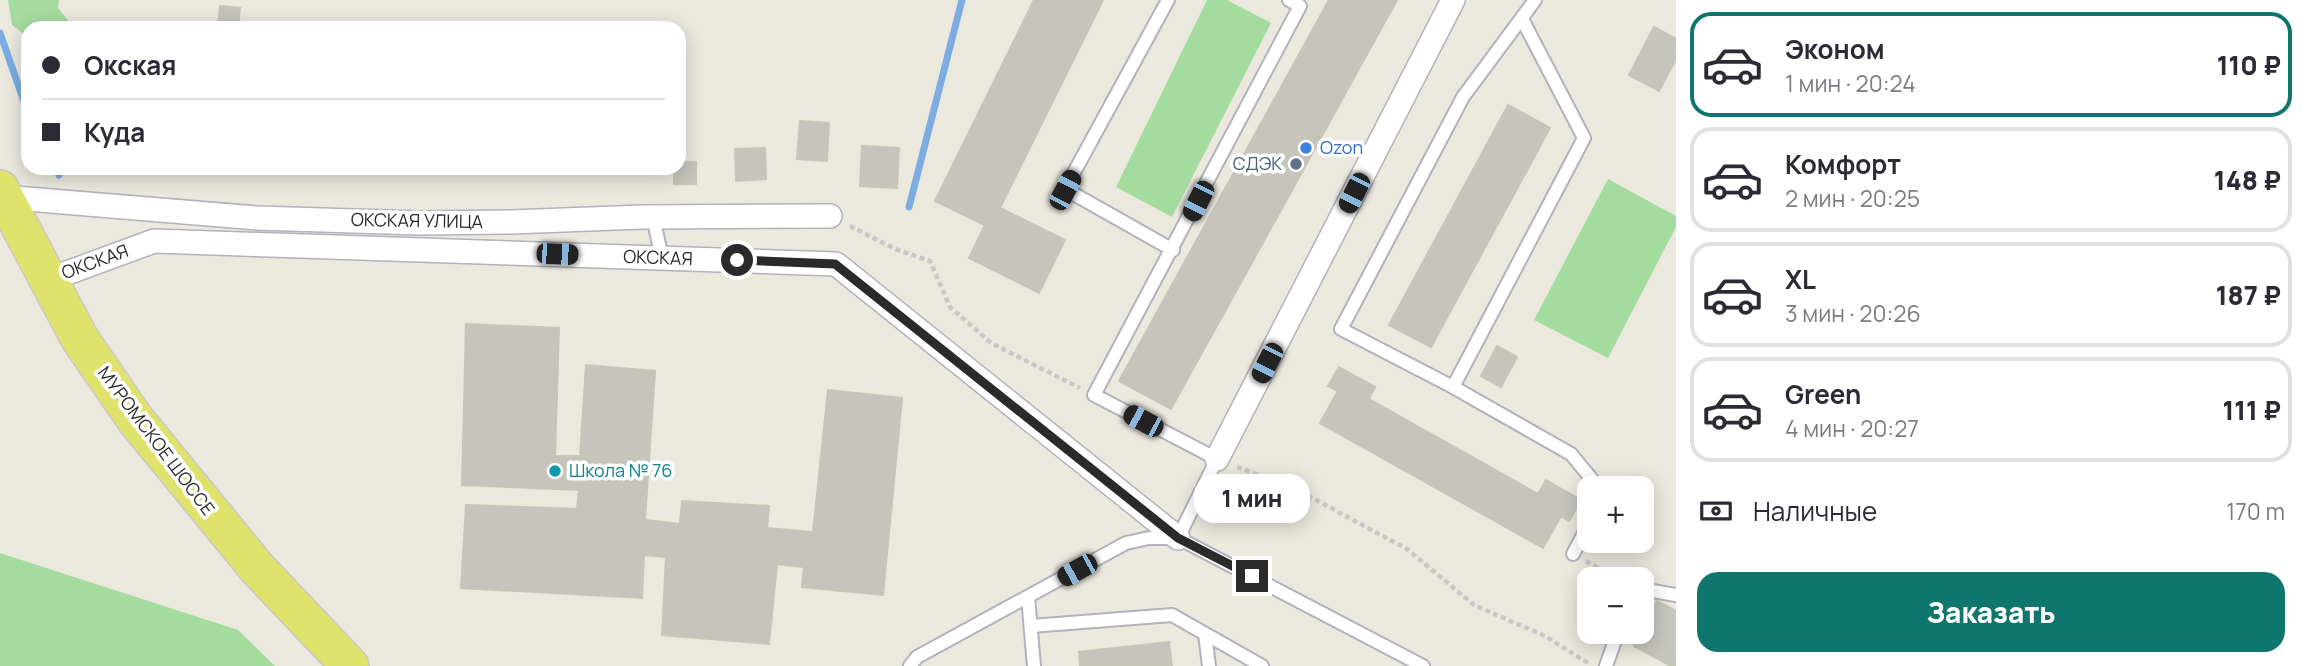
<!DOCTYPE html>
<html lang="ru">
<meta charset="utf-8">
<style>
body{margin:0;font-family:Manrope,sans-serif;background:#f2f2f3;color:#2b2b33;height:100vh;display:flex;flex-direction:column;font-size:26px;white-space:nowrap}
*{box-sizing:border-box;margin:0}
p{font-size:23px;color:#7c7c81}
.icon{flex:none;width:38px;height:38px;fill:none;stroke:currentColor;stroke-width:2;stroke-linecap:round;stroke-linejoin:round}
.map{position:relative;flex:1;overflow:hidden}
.panel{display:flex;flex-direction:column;background:#fff;width:630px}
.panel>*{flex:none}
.guide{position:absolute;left:21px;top:21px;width:665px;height:154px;border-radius:21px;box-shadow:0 4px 18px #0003;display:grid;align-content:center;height:154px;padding:0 21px;background:#fff}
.buttons{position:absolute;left:1577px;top:476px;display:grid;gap:14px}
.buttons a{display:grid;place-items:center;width:77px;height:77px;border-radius:14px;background:#fff;box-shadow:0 4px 18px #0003;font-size:35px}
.end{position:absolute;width:32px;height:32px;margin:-16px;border:9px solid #2a2a2a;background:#fff;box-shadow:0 0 0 4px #fff}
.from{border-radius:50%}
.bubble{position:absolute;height:49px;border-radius:21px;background:#fff;box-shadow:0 4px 18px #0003;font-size:23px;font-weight:800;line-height:49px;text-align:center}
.car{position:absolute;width:21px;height:42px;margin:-21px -10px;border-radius:9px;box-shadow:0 0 5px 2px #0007;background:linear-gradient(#222 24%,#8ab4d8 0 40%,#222 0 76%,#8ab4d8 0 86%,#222 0)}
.guide b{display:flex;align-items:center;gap:24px;height:66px;font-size:26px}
.guide b+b{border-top:2px solid #e1e1e2}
.guide i{width:18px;height:18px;background:#2b2b33}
ul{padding:12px 0 0;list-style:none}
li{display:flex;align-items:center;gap:21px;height:105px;margin:0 14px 10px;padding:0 7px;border:4px solid #e1e1e2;border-radius:21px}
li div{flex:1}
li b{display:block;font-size:26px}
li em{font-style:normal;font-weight:800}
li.on{border-color:#0f766e}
li>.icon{width:63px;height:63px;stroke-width:1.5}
.pay{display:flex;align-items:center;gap:18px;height:77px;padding:0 21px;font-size:26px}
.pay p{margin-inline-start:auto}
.action{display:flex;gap:14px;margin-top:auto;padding:14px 21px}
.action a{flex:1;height:80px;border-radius:21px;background:#0f766e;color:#fff;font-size:28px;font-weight:800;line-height:80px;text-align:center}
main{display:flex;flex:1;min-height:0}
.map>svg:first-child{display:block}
</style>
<main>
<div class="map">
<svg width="1676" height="666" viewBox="0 0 1676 666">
<rect width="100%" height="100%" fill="#ebe9de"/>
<g fill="#a4dca0">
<polygon points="8,0 59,0 58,8 74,28 28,28 28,37 12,25"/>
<polygon points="1207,0 1227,0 1271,23 1172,217 1116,187"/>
<polygon points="1608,179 1676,216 1676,227 1608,358 1534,320"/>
<polygon points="0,553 238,630 275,666 0,666"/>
</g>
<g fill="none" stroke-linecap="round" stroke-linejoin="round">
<g stroke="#7bace2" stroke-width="7">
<polyline points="0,33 28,113"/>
<polyline points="56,168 59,175"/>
<polyline points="909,207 962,0"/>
</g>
</g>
<g fill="#c6c5bd" stroke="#c6c5b8" stroke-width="2">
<polygon points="1034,0 1103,0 1000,208 1065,240 1039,293 969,258 985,225 935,201"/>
<polygon points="1329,0 1397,0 1171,409 1119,381"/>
<polygon points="220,6 240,8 238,28 218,28"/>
<polygon points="1654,27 1676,39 1676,59 1659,91 1629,75"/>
<polygon points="1508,105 1550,128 1431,347 1389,325"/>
<polygon points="800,121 829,123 827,161 797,159"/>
<polygon points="862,146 899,148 897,188 860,186"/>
<polygon points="765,148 766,179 736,181 735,149"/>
<polygon points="679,162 696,162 696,184 674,184 674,168 679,168"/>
<rect x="578" y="168" width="35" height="6"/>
<polygon points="466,324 559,328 555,456 580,456 586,365 655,371 645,520 680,524 682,501 769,506 767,528 813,532 828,390 902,398 883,595 802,587 804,567 777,564 769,644 662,635 666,557 644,555 642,598 461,588 466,505 577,509 579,490 462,485"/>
<polygon points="1497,346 1517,357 1501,387 1481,376"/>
<polygon points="1339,367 1375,387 1369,399 1538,494 1546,480 1581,500 1569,521 1561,516 1543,548 1320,423 1338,391 1328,386"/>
<polygon points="1657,601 1676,611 1676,666 1671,666 1634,646"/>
<polygon points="1169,642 1172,666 1080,666 1079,652"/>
</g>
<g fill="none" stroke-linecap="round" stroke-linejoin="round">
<g stroke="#b2b1bc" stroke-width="16">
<g id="lane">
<polyline points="1168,0 1065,189 1173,250"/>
<polyline points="1535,0 1463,97 1341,329 1453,387 1571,454 1599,488"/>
<polyline points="653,217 662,258"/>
<polyline points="1453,387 1584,138 1522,19"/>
<polyline points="1178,538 1423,666"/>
<polyline points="1573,554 1589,524"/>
<polyline points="1642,589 1676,595"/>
<polyline points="1028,597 1034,666"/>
<polyline points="1031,626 1172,615 1262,666"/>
<polyline points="1205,634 1209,666"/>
<polyline points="910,666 917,657 1126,543 1149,538 1178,538 1217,459 1094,395 1300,6 1289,0"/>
<polyline points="1606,666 1618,632"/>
</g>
</g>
<g stroke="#b2b1bc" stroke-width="26">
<g id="street">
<polyline points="3,197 257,218 420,223 511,222 642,217 830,216"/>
<polyline points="48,280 154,241 836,264 1178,538"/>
<polyline points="1217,459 1453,0"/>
</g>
</g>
<g stroke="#c8c8c8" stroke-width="40">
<polyline id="primary" points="0,189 80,339 135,419 257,568 350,666"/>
</g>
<g stroke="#c8c8c8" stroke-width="4.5" stroke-dasharray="5 3.5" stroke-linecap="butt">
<polyline points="850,226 895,249 930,261 950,307 991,343 1080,388"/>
<polyline points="1237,467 1292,487 1407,549 1474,605 1545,636 1588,663"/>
<polyline points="1586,561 1617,579"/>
</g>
<use href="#lane" stroke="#fff" stroke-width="12"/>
<use href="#street" stroke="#fff" stroke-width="23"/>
<use href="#primary" stroke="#dfe26b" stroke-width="37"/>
</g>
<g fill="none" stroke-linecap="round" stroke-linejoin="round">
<polyline stroke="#2a2a2a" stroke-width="9" points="737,260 835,264 1178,538 1252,576"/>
</g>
<circle fill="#3f7fe0" stroke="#fff" stroke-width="2.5" cx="1306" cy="148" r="7"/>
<circle fill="#5c6f8a" stroke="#fff" stroke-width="2.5" cx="1296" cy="164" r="7"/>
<circle fill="#0f9aa8" stroke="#fff" stroke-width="2.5" cx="555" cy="471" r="7"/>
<g text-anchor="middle" stroke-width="7" stroke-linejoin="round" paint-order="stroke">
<g font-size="18" fill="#366cbe" stroke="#fff" text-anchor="start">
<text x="1320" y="154">Ozon</text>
</g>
<g font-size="18" fill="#4e5e75" stroke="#fff" text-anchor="end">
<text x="1282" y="170">СДЭК</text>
</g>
<g font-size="18" fill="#2a2a2a" stroke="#fff">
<text transform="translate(417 221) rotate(1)" y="6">ОКСКАЯ УЛИЦА</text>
<text transform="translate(658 258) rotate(2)" y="6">ОКСКАЯ</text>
<text transform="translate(95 262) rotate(-20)" y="6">ОКСКАЯ</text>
<text transform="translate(156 441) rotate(53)" y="6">МУРОМСКОЕ ШОССЕ</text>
</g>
<g font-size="18" fill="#0d838f" stroke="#fff" text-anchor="start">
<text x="569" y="477">Школа № 76</text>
</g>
</g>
</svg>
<div class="buttons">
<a>+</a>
<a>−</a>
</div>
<i class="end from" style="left:737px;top:260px"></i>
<i class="end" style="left:1252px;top:576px"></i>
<div class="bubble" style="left:1194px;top:474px;width:116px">1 мин</div>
<i class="car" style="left:1065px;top:190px;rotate:28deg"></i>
<i class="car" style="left:1354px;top:193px;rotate:207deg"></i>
<i class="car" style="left:1198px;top:201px;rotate:207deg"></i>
<i class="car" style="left:557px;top:254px;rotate:92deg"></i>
<i class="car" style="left:1267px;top:363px;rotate:207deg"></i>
<i class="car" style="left:1143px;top:421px;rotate:298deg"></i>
<i class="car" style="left:1077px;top:570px;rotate:241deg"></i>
<div class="guide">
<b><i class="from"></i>Окская</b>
<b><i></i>Куда</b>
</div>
</div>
<section class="panel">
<ul>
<li class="on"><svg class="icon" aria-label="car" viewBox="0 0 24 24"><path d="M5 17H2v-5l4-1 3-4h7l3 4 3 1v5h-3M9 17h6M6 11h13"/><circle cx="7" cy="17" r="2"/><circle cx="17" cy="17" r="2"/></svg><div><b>Эконом</b><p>1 мин · 20:24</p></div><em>110 ₽</em></li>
<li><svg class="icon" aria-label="car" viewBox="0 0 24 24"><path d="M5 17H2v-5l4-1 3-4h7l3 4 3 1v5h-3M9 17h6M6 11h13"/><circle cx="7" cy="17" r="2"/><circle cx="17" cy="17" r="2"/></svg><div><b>Комфорт</b><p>2 мин · 20:25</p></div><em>148 ₽</em></li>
<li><svg class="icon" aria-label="car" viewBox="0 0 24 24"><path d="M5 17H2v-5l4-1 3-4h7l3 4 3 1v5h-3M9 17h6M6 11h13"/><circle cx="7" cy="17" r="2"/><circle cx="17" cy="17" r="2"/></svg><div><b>XL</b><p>3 мин · 20:26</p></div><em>187 ₽</em></li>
<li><svg class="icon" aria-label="car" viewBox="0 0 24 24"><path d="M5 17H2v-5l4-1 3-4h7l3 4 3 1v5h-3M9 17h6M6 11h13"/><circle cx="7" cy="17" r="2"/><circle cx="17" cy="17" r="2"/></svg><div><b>Green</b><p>4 мин · 20:27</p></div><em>111 ₽</em></li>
</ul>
<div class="pay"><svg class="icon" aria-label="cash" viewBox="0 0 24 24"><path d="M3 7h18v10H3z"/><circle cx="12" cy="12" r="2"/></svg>Наличные<p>170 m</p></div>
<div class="action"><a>Заказать</a></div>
</section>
</main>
